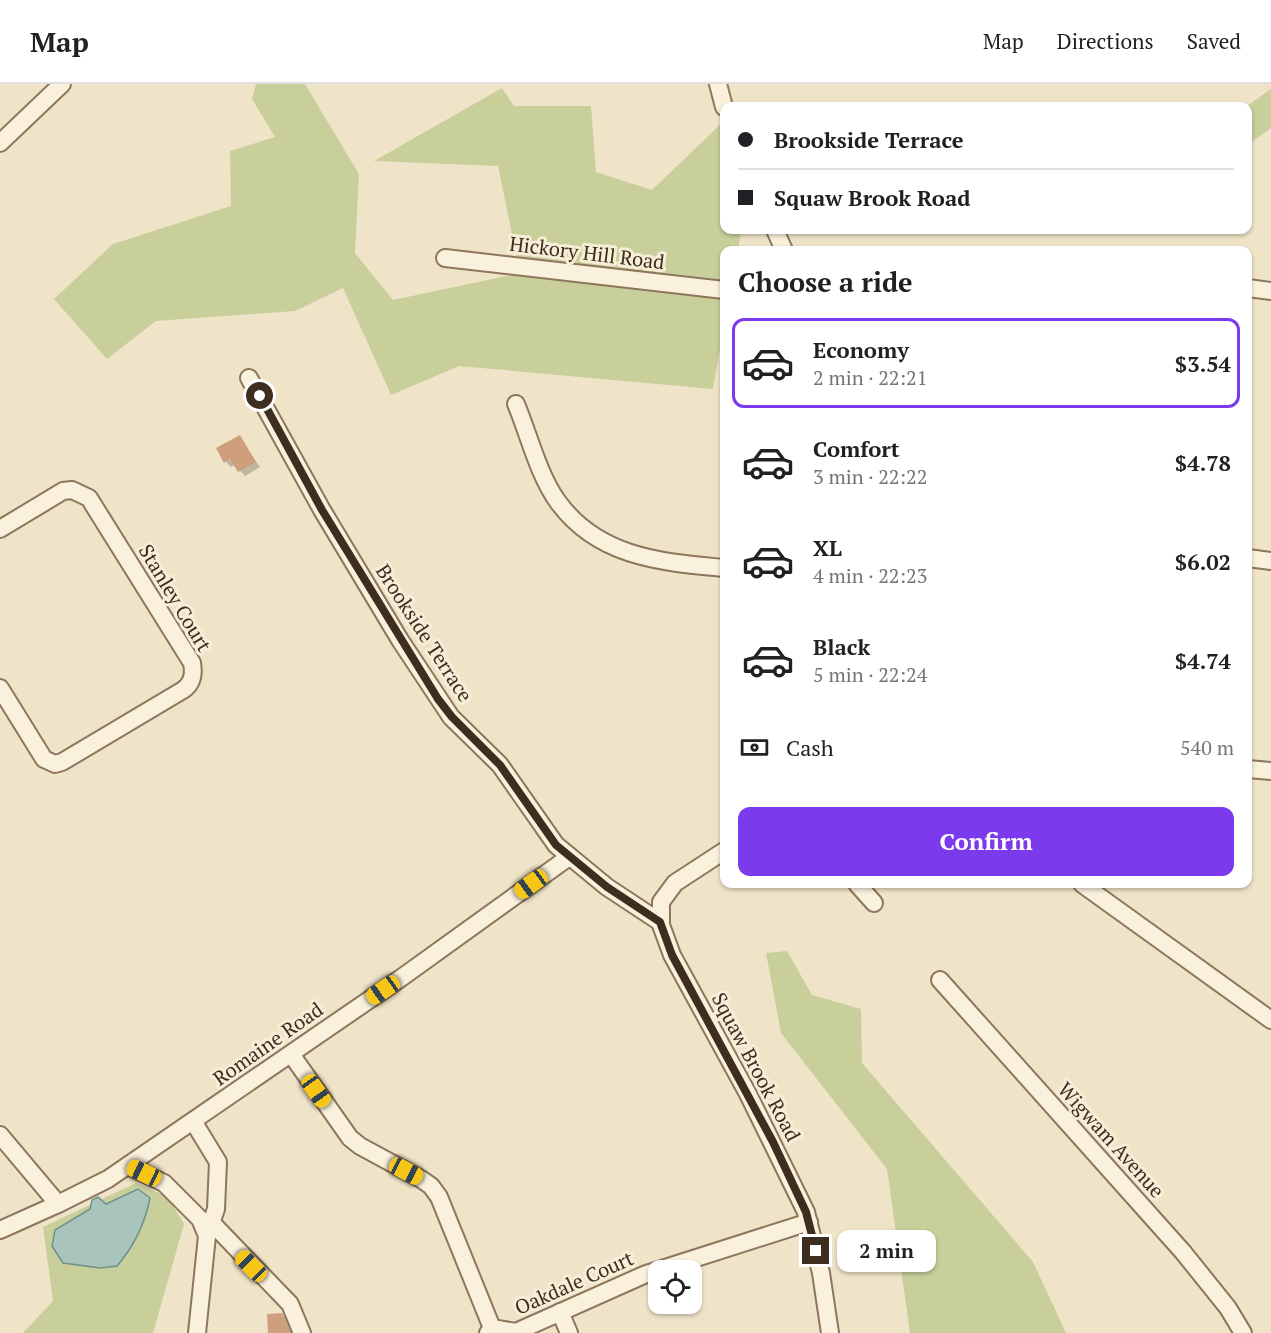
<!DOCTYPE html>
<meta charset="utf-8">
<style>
body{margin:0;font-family:"PT Serif",serif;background:#f6f6f6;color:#202124;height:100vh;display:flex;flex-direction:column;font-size:22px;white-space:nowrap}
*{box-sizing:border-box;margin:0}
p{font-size:20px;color:#757577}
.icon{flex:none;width:33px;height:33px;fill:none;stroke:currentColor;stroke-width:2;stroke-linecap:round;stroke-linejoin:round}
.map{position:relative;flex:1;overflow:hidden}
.sheet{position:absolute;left:720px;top:162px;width:532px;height:642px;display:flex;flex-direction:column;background:#fff;border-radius:12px;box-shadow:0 2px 4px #0004}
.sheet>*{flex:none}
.top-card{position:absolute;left:720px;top:18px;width:532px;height:132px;border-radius:12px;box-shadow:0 2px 4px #0004;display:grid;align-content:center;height:132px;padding:0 18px;background:#fff}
.buttons{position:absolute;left:648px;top:1176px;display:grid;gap:12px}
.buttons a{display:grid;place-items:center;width:54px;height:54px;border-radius:12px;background:#fff;box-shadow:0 2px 4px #0004;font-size:30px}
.end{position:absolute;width:27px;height:27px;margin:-14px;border:8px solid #3d2e20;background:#fff;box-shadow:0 0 0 3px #fff}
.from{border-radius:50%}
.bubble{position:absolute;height:42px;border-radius:12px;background:#fff;box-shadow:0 2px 4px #0004;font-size:20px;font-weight:700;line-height:42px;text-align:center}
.car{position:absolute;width:18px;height:36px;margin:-18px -9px;border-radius:8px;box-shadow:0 0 4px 2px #0007;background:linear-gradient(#f5c518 24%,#345 0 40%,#f5c518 0 76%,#345 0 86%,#f5c518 0)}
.top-card b{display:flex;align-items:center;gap:21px;height:57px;font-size:22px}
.top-card b+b{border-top:2px solid #e0e0e0}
.top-card i{width:15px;height:15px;background:#202124}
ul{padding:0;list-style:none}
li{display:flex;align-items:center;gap:18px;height:90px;margin:0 12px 9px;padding:0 6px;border:3px solid transparent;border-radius:12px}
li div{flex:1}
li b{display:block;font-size:22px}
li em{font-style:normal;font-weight:700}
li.active{border-color:#7c3aed}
li>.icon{width:54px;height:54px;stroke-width:1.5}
h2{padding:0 18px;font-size:27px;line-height:72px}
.pay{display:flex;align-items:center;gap:15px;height:66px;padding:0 18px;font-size:22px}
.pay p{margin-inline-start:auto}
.button{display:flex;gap:12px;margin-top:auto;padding:12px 18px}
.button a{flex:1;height:69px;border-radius:12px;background:#7c3aed;color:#fff;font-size:24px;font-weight:700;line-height:69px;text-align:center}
header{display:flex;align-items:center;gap:36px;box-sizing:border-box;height:84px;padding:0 30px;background:#fff;border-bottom:2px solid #e0e0e0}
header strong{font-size:28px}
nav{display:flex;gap:33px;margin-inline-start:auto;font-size:21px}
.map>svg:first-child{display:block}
</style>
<header>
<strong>Map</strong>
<nav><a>Map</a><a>Directions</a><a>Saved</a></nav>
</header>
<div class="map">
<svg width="1271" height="1249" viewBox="0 0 1271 1249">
<rect width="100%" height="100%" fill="#f0e4c8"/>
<g fill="#c9cf9b">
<polygon points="256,0 305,0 359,90 355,169 393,216 520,189 498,82 374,77 502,4 514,22 591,22 596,88 652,106 724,37 724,146 741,146 738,166 724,166 724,241 713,305 459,282 391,311 343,204 295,227 156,237 107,275 54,215 113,160 231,122 230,67 275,53 252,15"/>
<polygon points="1271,5 1271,44 1248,61 1247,22"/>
<polygon points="787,867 812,911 861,925 862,979 1033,1178 1066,1249 910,1249 887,1085 781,949 766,869"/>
<polygon points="136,1099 168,1113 184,1140 153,1249 23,1249 53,1217 43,1143"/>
</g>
<path fill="#a9c4bc" stroke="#6f938a" stroke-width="1.5" d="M138,1105l12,9c-5,26 -15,47 -33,68l-17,2 -37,-5 -11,-17 3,-16 35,-21 2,-9 6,-3 8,7z"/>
<g fill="#0003">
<polygon points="239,353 260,383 245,392 235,381 231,383 226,378"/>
<polygon points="282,1230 293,1242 296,1249 269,1249"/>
</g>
<g fill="#cf9f7d">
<polygon points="240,351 256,378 238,388 230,375 224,379 216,364"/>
<polygon points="282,1229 291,1249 268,1249 267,1230"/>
</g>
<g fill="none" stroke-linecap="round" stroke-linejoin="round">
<g stroke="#8d765c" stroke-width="20">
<g id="minor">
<polyline points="718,0 724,23"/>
<polyline points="0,59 62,0"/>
<polyline points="775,146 784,166"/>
<polyline points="445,174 724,206"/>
<polyline points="1248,204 1271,207"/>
<polyline points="249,294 322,426 400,556 451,633 500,681 556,761 607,803 660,838"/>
<path d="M516,320c13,31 22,70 42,98 41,56 104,60 166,66"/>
<path d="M0,445l63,-38 9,-1 17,8 103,165c2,11 1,20 -9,27l-121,72 -7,2 -11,-5 -44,-71"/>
<polyline points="1248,474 1271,477"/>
<polyline points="1248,685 1271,687"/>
<polyline points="724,767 675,799 661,818 661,841 672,871 748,1010 806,1128 821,1189 830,1249"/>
<polyline points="857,800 874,819"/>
<polyline points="1082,800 1271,936"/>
<polyline points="940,896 1183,1168 1228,1224 1243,1249"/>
<polyline points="291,970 350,1054 360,1062 421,1095 431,1102 439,1113 492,1244"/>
<polyline points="193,1037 218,1078 216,1125 208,1148"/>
<polyline points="0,1051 58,1120 108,1095 401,894 569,773"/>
<polyline points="128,1082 164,1099 200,1135 207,1152 197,1249"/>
<polyline points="211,1138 290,1220 302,1249"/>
<polyline points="0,1146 58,1120"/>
<polyline points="560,1228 569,1249"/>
<polyline points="488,1249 492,1244 516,1248 646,1190 809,1138"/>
</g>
</g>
<use href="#minor" stroke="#faf1dc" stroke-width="16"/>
</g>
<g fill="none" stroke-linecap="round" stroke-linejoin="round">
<polyline stroke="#3d2e20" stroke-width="8" points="260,312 322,426 438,615 452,633 500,681 556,761 607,803 660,838 672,871 773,1058 806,1128 816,1167"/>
</g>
<g text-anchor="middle" stroke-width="6" stroke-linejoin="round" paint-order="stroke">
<g font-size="20" fill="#3d2e20" stroke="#f7eed8">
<text transform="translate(587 169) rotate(7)" y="7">Hickory Hill Road</text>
<text transform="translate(175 514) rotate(59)" y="7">Stanley Court</text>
<text transform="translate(424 549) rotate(57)" y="7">Brookside Terrace</text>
<text transform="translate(268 960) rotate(-35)" y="7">Romaine Road</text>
<text transform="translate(756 983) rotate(62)" y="7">Squaw Brook Road</text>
<text transform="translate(1111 1056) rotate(48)" y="7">Wigwam Avenue</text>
<text transform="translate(574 1199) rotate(-24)" y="7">Oakdale Court</text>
</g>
</g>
</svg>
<div class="buttons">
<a><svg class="icon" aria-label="locate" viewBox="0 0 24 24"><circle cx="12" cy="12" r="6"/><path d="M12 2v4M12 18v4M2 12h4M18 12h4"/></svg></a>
</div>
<i class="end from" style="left:260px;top:312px"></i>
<i class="end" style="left:816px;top:1167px"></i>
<div class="bubble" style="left:837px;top:1146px;width:99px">2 min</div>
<i class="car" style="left:531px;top:800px;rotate:234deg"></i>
<i class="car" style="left:383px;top:906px;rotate:235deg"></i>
<i class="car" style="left:316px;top:1007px;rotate:145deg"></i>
<i class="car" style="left:406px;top:1087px;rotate:118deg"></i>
<i class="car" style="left:144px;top:1089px;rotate:295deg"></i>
<i class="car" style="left:251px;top:1182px;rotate:315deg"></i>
<div class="top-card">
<b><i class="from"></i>Brookside Terrace</b>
<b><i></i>Squaw Brook Road</b>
</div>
<section class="sheet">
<h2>Choose a ride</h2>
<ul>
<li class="active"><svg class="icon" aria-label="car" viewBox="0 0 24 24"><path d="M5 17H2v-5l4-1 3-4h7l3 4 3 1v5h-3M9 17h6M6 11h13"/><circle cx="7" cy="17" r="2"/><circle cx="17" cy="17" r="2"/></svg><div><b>Economy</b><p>2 min · 22:21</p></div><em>$3.54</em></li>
<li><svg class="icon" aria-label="car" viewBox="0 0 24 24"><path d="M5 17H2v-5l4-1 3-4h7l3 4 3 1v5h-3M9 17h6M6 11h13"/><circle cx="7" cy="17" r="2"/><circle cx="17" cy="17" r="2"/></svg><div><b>Comfort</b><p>3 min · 22:22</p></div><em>$4.78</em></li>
<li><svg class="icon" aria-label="car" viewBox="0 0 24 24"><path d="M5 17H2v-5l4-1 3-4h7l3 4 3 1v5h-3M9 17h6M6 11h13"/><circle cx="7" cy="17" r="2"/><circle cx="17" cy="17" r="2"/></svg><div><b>XL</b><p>4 min · 22:23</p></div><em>$6.02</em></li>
<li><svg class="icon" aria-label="car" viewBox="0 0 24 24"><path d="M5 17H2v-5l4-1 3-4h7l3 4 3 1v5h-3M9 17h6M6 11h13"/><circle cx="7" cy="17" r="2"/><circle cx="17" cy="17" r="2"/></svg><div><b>Black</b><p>5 min · 22:24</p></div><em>$4.74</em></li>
</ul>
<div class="pay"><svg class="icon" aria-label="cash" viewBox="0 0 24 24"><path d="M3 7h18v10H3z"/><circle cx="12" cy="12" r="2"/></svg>Cash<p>540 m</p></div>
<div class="button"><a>Confirm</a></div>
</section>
</div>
